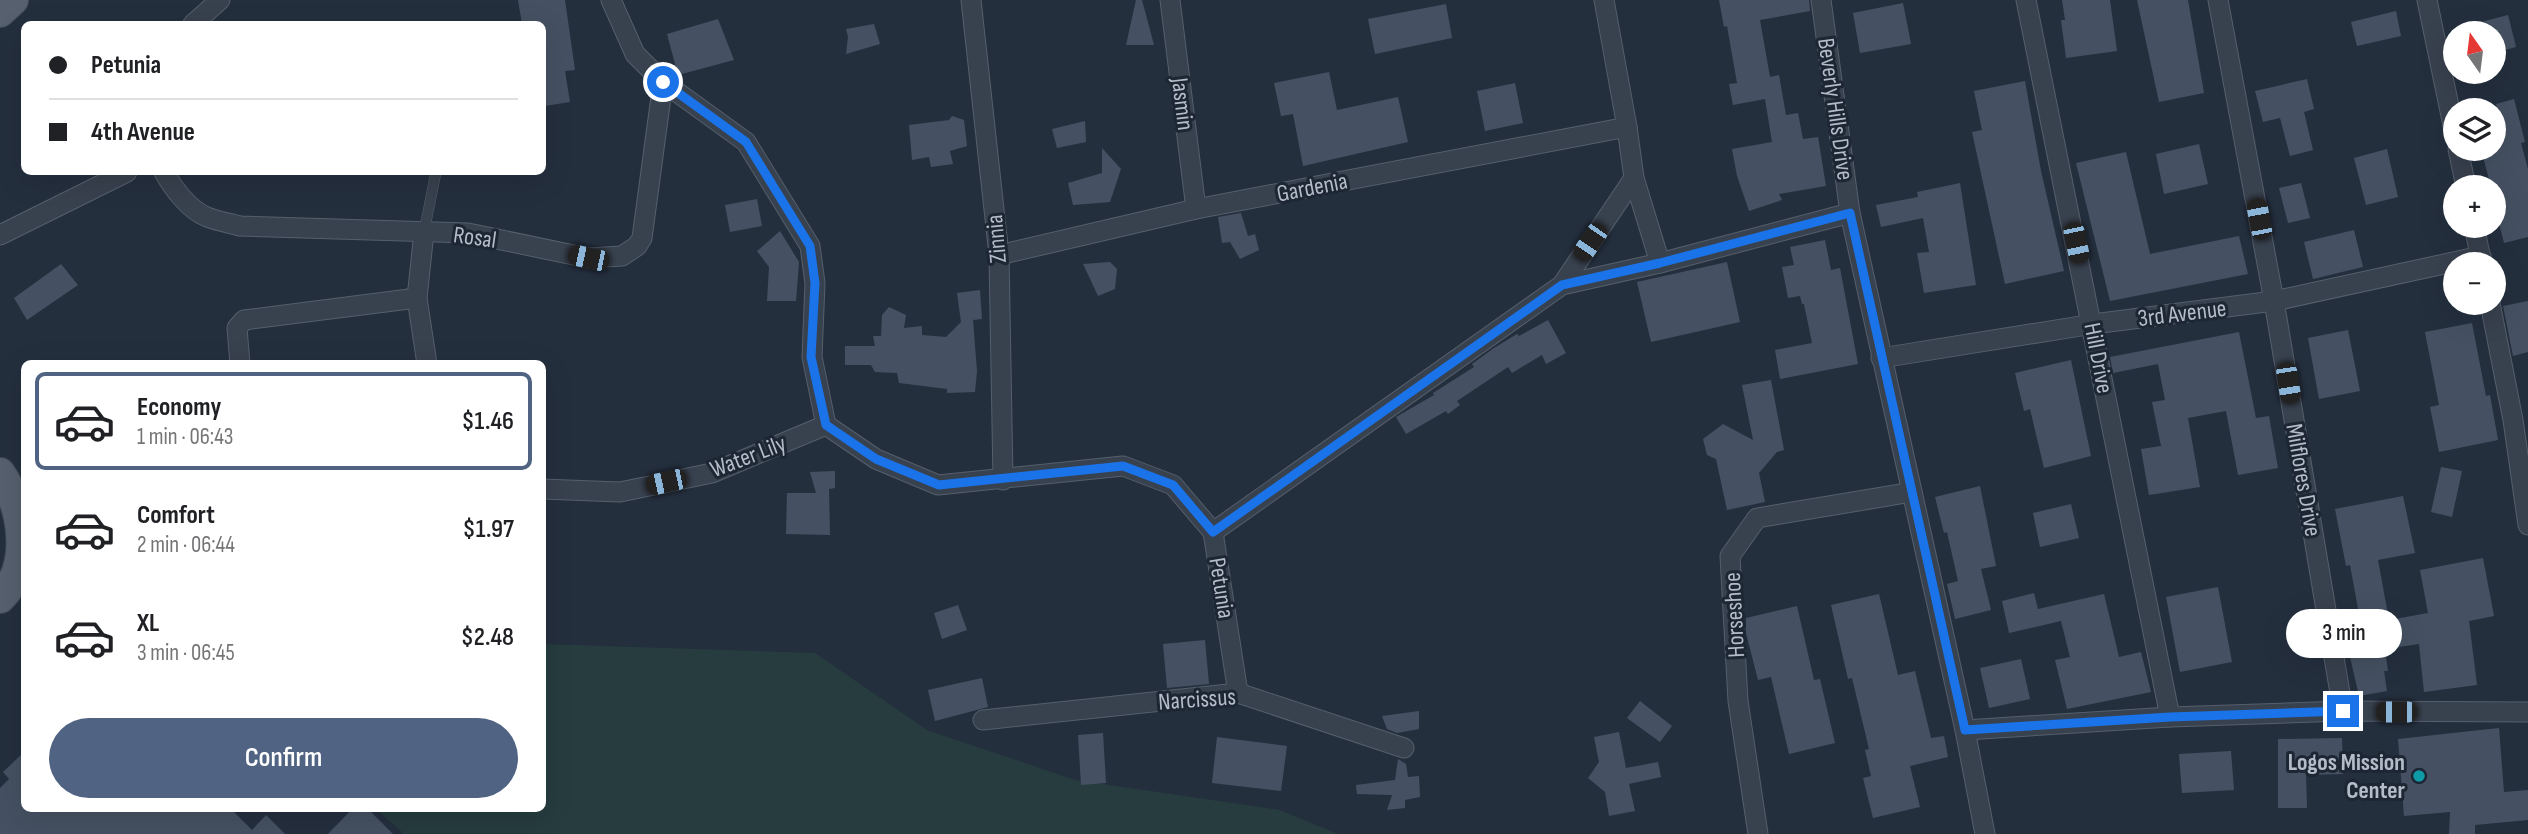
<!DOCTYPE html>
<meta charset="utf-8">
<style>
body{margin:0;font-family:"Sofia Sans Condensed",sans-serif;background:#f6f6f6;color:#202124;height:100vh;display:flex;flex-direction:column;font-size:26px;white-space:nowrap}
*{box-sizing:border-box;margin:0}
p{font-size:23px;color:#757577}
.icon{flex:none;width:38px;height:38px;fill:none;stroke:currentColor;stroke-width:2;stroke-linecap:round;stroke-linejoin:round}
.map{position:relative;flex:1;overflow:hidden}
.drawer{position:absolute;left:21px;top:360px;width:525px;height:452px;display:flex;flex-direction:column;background:#fff;border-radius:10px;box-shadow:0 7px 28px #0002}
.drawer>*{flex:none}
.hud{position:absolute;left:21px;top:21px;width:525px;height:154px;border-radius:10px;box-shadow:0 7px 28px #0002;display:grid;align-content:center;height:154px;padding:0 28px;background:#fff}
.needle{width:46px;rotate:346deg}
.controls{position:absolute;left:2443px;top:21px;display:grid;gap:14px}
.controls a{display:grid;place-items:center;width:63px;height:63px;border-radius:50%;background:#fff;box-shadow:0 7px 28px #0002;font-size:35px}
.end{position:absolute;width:32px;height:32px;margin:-16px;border:9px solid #1a73e8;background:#fff;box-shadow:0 0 0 4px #fff}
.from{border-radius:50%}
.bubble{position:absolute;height:49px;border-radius:24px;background:#fff;box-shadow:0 7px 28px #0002;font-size:23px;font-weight:600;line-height:49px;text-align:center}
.car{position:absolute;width:21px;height:42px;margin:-21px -10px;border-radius:9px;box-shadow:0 0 5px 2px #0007;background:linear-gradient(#222 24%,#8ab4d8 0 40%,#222 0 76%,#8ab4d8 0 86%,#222 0)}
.hud b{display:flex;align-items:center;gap:24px;height:66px;font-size:26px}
.hud b+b{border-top:2px solid #e0e0e0}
.hud i{width:18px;height:18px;background:#202124}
ul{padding:12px 0 0;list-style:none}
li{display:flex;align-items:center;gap:21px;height:98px;margin:0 14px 10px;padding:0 14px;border:4px solid transparent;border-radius:10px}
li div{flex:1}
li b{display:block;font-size:26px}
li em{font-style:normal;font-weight:600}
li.selected{border-color:#506383}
li>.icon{width:63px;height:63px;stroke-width:1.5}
.action{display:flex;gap:14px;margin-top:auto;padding:14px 28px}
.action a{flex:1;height:80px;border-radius:42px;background:#506383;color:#fff;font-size:28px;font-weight:600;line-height:80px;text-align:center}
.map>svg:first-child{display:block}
</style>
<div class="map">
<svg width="2528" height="834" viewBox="0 0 2528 834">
<rect width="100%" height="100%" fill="#242f3e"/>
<polygon fill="#263c3f" points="543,644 815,653 927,730 1075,780 1280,810 1338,834 404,834 376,809 542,808"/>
<g fill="#455162">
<polygon points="518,0 565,0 575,70 565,71 570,102 545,106 542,84 542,24 522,24"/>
<polygon points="1136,0 1142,0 1154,45 1126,45"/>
<polygon points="1719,0 1809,0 1810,11 1760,20 1770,77 1779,75 1786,115 1798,113 1803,139 1818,137 1826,186 1779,194 1782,200 1749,211 1737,176 1732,149 1772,142 1765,99 1733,105 1729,84 1737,83 1727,26 1724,27"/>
<polygon points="2062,0 2110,0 2117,51 2066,58 2061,20 2065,20"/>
<polygon points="2137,0 2188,0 2204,93 2159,102"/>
<polygon points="1903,3 1911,44 1860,53 1853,13"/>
<polygon points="1446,4 1452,38 1375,54 1368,19"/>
<polygon points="2396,11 2401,36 2357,46 2351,22"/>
<polygon points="2508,15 2516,47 2494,53 2494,33 2459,33 2458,28"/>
<polygon points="718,19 734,60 678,75 667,34"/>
<polygon points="874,24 880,44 846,54 848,37 846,29"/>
<polygon points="1329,72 1337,110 1398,97 1408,142 1303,166 1293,114 1281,116 1274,83"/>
<polygon points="2307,79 2314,109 2304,112 2313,150 2290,156 2280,118 2263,122 2255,91"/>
<polygon points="2025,81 2041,171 2064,271 2005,284 1972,132 1982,130 1974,91"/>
<polygon points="1515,83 1523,123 1485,131 1477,91"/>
<polygon points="2514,99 2525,142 2521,143 2528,169 2528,237 2504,243 2495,208 2494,187 2491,187 2481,149 2494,149 2494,129 2502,127 2496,104"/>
<polygon points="952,116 964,120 967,146 950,151 953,164 931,167 929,157 912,160 909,125 949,120"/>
<polygon points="1085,121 1086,142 1057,148 1052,129"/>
<polygon points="2199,144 2208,184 2164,194 2156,154"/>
<polygon points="1102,148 1121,169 1110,202 1073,205 1068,183 1102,173"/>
<polygon points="2387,149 2398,197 2366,205 2354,158"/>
<polygon points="2126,152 2150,254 2239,236 2248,274 2110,301 2076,163"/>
<polygon points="1960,183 1976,285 1924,293 1917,253 1929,252 1923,218 1881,227 1876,205 1918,197 1917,192"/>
<polygon points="2301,183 2310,218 2288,223 2279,188"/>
<polygon points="757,199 762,226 730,232 725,205"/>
<polygon points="1241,213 1248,236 1255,234 1259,250 1240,259 1230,242 1222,243 1218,217"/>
<polygon points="2354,230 2363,267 2313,279 2304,242"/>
<polygon points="780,231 799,262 796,301 767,301 769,267 757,251"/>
<polygon points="1825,240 1831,270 1840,268 1858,364 1780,379 1775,350 1812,343 1804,304 1802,304 1800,296 1788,298 1782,267 1794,265 1790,247"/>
<polygon points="1110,262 1117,269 1115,289 1098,296 1083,264"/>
<polygon points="1727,262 1740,322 1651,342 1637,282"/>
<polygon points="61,264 78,285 27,320 14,298"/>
<polygon points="980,290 982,319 973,320 977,371 975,392 947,393 947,389 899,383 897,373 875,372 871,365 845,365 845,346 875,346 873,336 881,336 882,315 889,307 906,315 904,328 922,326 922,335 946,337 961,322 957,293"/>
<polygon points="2528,301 2528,352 2513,356 2503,306"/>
<polygon points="1548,320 1566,353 1546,364 1542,355 1512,373 1508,367 1457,401 1460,405 1448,414 1446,411 1406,434 1396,417 1434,395 1433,393 1474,367 1472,364 1494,348 1517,334 1519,336"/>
<polygon points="2472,323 2486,396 2490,395 2498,440 2439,452 2430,407 2439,405 2425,332"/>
<polygon points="2348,330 2360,391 2319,399 2308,338"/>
<polygon points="2239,332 2256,418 2269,416 2278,468 2238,475 2226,411 2188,418 2200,487 2149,495 2141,449 2161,446 2152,402 2165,400 2158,364 2113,373 2110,357"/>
<polygon points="2071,360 2091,456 2044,468 2030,409 2024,411 2015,373"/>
<polygon points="1771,380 1784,450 1777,452 1759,473 1765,502 1727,510 1716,459 1707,455 1703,439 1723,424 1753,440 1742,385"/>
<polygon points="2441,467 2462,471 2452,517 2431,512"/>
<polygon points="835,471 835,488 829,489 830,535 786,534 787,493 816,493 810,472"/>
<polygon points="1980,486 1996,566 1981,569 1991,610 1955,619 1947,584 1958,581 1947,532 1944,533 1935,497"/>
<polygon points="2403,496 2415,553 2378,560 2389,620 2428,613 2420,570 2483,558 2494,616 2469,621 2477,685 2424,692 2419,644 2385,649 2388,671 2384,671 2387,691 2359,696 2350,657 2360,655 2357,637 2363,636 2350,565 2346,566 2335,509"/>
<polygon points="2071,504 2079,538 2040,547 2033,513"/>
<polygon points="2218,587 2232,662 2180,672 2166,597"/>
<polygon points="2034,593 2038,609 2104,594 2119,657 2141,652 2151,692 2067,709 2055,660 2070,657 2061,621 2009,633 2002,601"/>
<polygon points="1879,594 1898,675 1915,671 1931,738 1944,736 1948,757 1910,766 1920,807 1873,818 1863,778 1871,776 1865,750 1869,749 1852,678 1848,679 1831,605"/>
<polygon points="958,605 967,630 942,639 934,613"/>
<polygon points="1797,606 1814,680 1820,679 1835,743 1789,754 1771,677 1758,680 1746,633 1746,618"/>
<polygon points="1205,640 1209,684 1167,688 1163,644"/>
<polygon points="2021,659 2030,699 1989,708 1980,668"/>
<polygon points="982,678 988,707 935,721 928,690"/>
<polygon points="1640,701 1672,726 1660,742 1627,718"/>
<polygon points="1419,711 1419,729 1397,733 1387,729 1382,716"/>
<polygon points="2499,728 2504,792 2528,790 2528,820 2475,825 2475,834 2449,834 2450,812 2404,816 2398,739"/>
<polygon points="1619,732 1626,768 1658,762 1661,777 1629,784 1635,811 1609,816 1605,792 1588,778 1599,762 1594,737"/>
<polygon points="1103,733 1106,783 1081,785 1078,735"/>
<polygon points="1217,737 1287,746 1281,791 1212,783"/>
<polygon points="2342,738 2343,774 2306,775 2307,808 2278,808 2278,739"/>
<polygon points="2231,751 2234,790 2182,793 2179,754"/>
<polygon points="24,752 24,808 230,808 252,830 266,815 285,834 0,834 0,788 9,779 3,772"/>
<polygon points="1398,759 1406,764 1408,777 1419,776 1420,797 1405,800 1405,808 1387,810 1392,795 1357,794 1356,785 1395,780"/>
<polygon points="353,808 367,808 393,834 328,834"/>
</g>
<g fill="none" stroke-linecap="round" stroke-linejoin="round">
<g stroke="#565f6c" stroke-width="11">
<polyline id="service" points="424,232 436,172"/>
</g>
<g stroke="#565f6c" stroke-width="21">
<g id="minor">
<polyline points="611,0 635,54 663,82 746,142 810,246 815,283 812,357 826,425 876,459 938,485 1123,466 1173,485 1213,532 1238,693"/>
<polyline points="971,0 999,255 1003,480"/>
<polyline points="1170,0 1196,209"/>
<polyline points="1604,0 1627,127 1634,178 1660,263"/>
<polyline points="1821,0 1850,213 1965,730 1985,834"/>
<polyline points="2026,0 2170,717"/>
<polyline points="2218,0 2274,301 2343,711"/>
<polyline points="2427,0 2455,135"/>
<polyline points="193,24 220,0"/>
<polyline points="2458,149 2466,187"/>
<path d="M164,172c9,16 25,38 43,45 10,4 22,6 33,9l228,7 120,25 34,-2 15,-10 5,-8 21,-156"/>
<polyline points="2474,226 2482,264"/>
<polyline points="424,232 417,298 427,364"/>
<polyline points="0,235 127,172"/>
<polyline points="999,255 1196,209 1627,127"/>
<polyline points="1562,285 1634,178"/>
<polyline points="2490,303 2513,420 2528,525"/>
<polyline points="1881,358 2093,324 2274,301 2481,256"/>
<polyline points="240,364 237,328 244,320 417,298"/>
<polyline points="542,489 620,492 712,473 826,425"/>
<polyline points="1213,532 1562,285 1660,263 1850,213"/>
<polyline points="983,720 1238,693 1404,748"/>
<polyline points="1965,730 2170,717 2343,711 2528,712"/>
<polyline points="1758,834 1738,701 1730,556 1757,518 1912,492"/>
</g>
</g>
<g stroke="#414a57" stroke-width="32">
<g id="primary">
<polyline points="0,12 13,0"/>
<path d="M0,473c24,35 33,94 0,125"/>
</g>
</g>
<use href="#service" stroke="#38414e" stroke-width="10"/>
<use href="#minor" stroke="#38414e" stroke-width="19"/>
<use href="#primary" stroke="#56606e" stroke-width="30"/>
</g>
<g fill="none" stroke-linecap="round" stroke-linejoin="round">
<polyline stroke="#1a73e8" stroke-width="9" points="663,82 746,142 810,246 815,283 811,357 826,425 876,459 939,485 1123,466 1173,485 1213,532 1562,285 1660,263 1850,213 1965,730 2170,717 2343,711"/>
</g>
<circle fill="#0f9aa8" stroke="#1d2633" stroke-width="2.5" cx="2419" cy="776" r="7"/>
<g text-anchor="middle" stroke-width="6" stroke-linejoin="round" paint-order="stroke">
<g font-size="24" fill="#b4bcc9" stroke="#1d2633">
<text transform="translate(1183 104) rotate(83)" y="8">Jasmin</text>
<text transform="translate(1836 109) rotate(82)" y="8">Beverly Hills Drive</text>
<text transform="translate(1312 187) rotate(-11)" y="8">Gardenia</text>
<text transform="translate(475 237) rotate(8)" y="8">Rosal</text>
<text transform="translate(996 239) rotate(-95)" y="8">Zinnia</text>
<text transform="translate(2182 313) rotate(-7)" y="8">3rd Avenue</text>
<text transform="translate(2099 358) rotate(79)" y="8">Hill Drive</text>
<text transform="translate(748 456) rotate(-21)" y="8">Water Lily</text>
<text transform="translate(2304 480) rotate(80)" y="8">Milflores Drive</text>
<text transform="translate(1222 588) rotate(81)" y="8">Petunia</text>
<text transform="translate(1734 615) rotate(-93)" y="8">Horseshoe</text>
<text transform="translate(1197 699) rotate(-4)" y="8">Narcissus</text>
</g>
<g font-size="24" font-weight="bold" fill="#b4bcc9" stroke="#1d2633" text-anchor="end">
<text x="2405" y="770">Logos Mission<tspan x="2405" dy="28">Center</tspan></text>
</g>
</g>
</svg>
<div class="controls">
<a><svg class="needle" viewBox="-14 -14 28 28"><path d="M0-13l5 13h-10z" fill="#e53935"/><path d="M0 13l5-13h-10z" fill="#757577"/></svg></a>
<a><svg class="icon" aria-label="layers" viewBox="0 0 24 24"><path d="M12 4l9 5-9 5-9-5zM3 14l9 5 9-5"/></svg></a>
<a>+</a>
<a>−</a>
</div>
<i class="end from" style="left:663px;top:82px"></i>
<i class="end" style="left:2343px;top:711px"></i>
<div class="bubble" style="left:2286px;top:609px;width:116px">3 min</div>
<i class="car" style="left:2259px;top:219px;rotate:349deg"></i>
<i class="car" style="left:1590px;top:242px;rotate:214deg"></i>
<i class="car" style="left:2076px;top:243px;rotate:168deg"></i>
<i class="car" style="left:588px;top:258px;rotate:282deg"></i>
<i class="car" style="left:2288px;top:383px;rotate:171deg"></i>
<i class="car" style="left:666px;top:482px;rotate:258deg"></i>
<i class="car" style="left:2396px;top:712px;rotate:270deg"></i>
<div class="hud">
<b><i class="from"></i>Petunia</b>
<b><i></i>4th Avenue</b>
</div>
<section class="drawer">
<ul>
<li class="selected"><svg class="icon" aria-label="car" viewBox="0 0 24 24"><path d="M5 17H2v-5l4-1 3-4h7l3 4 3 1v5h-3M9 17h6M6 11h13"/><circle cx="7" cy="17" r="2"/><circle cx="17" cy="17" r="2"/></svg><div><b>Economy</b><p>1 min · 06:43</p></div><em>$1.46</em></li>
<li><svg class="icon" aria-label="car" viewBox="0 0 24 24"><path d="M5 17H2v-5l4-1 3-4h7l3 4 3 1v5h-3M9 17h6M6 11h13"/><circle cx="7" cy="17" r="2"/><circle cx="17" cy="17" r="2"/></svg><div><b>Comfort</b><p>2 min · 06:44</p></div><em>$1.97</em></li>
<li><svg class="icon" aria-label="car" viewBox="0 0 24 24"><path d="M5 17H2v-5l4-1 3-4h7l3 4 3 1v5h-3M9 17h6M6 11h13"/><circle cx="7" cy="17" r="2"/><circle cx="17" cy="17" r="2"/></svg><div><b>XL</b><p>3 min · 06:45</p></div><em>$2.48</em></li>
</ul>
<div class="action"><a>Confirm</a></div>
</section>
</div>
